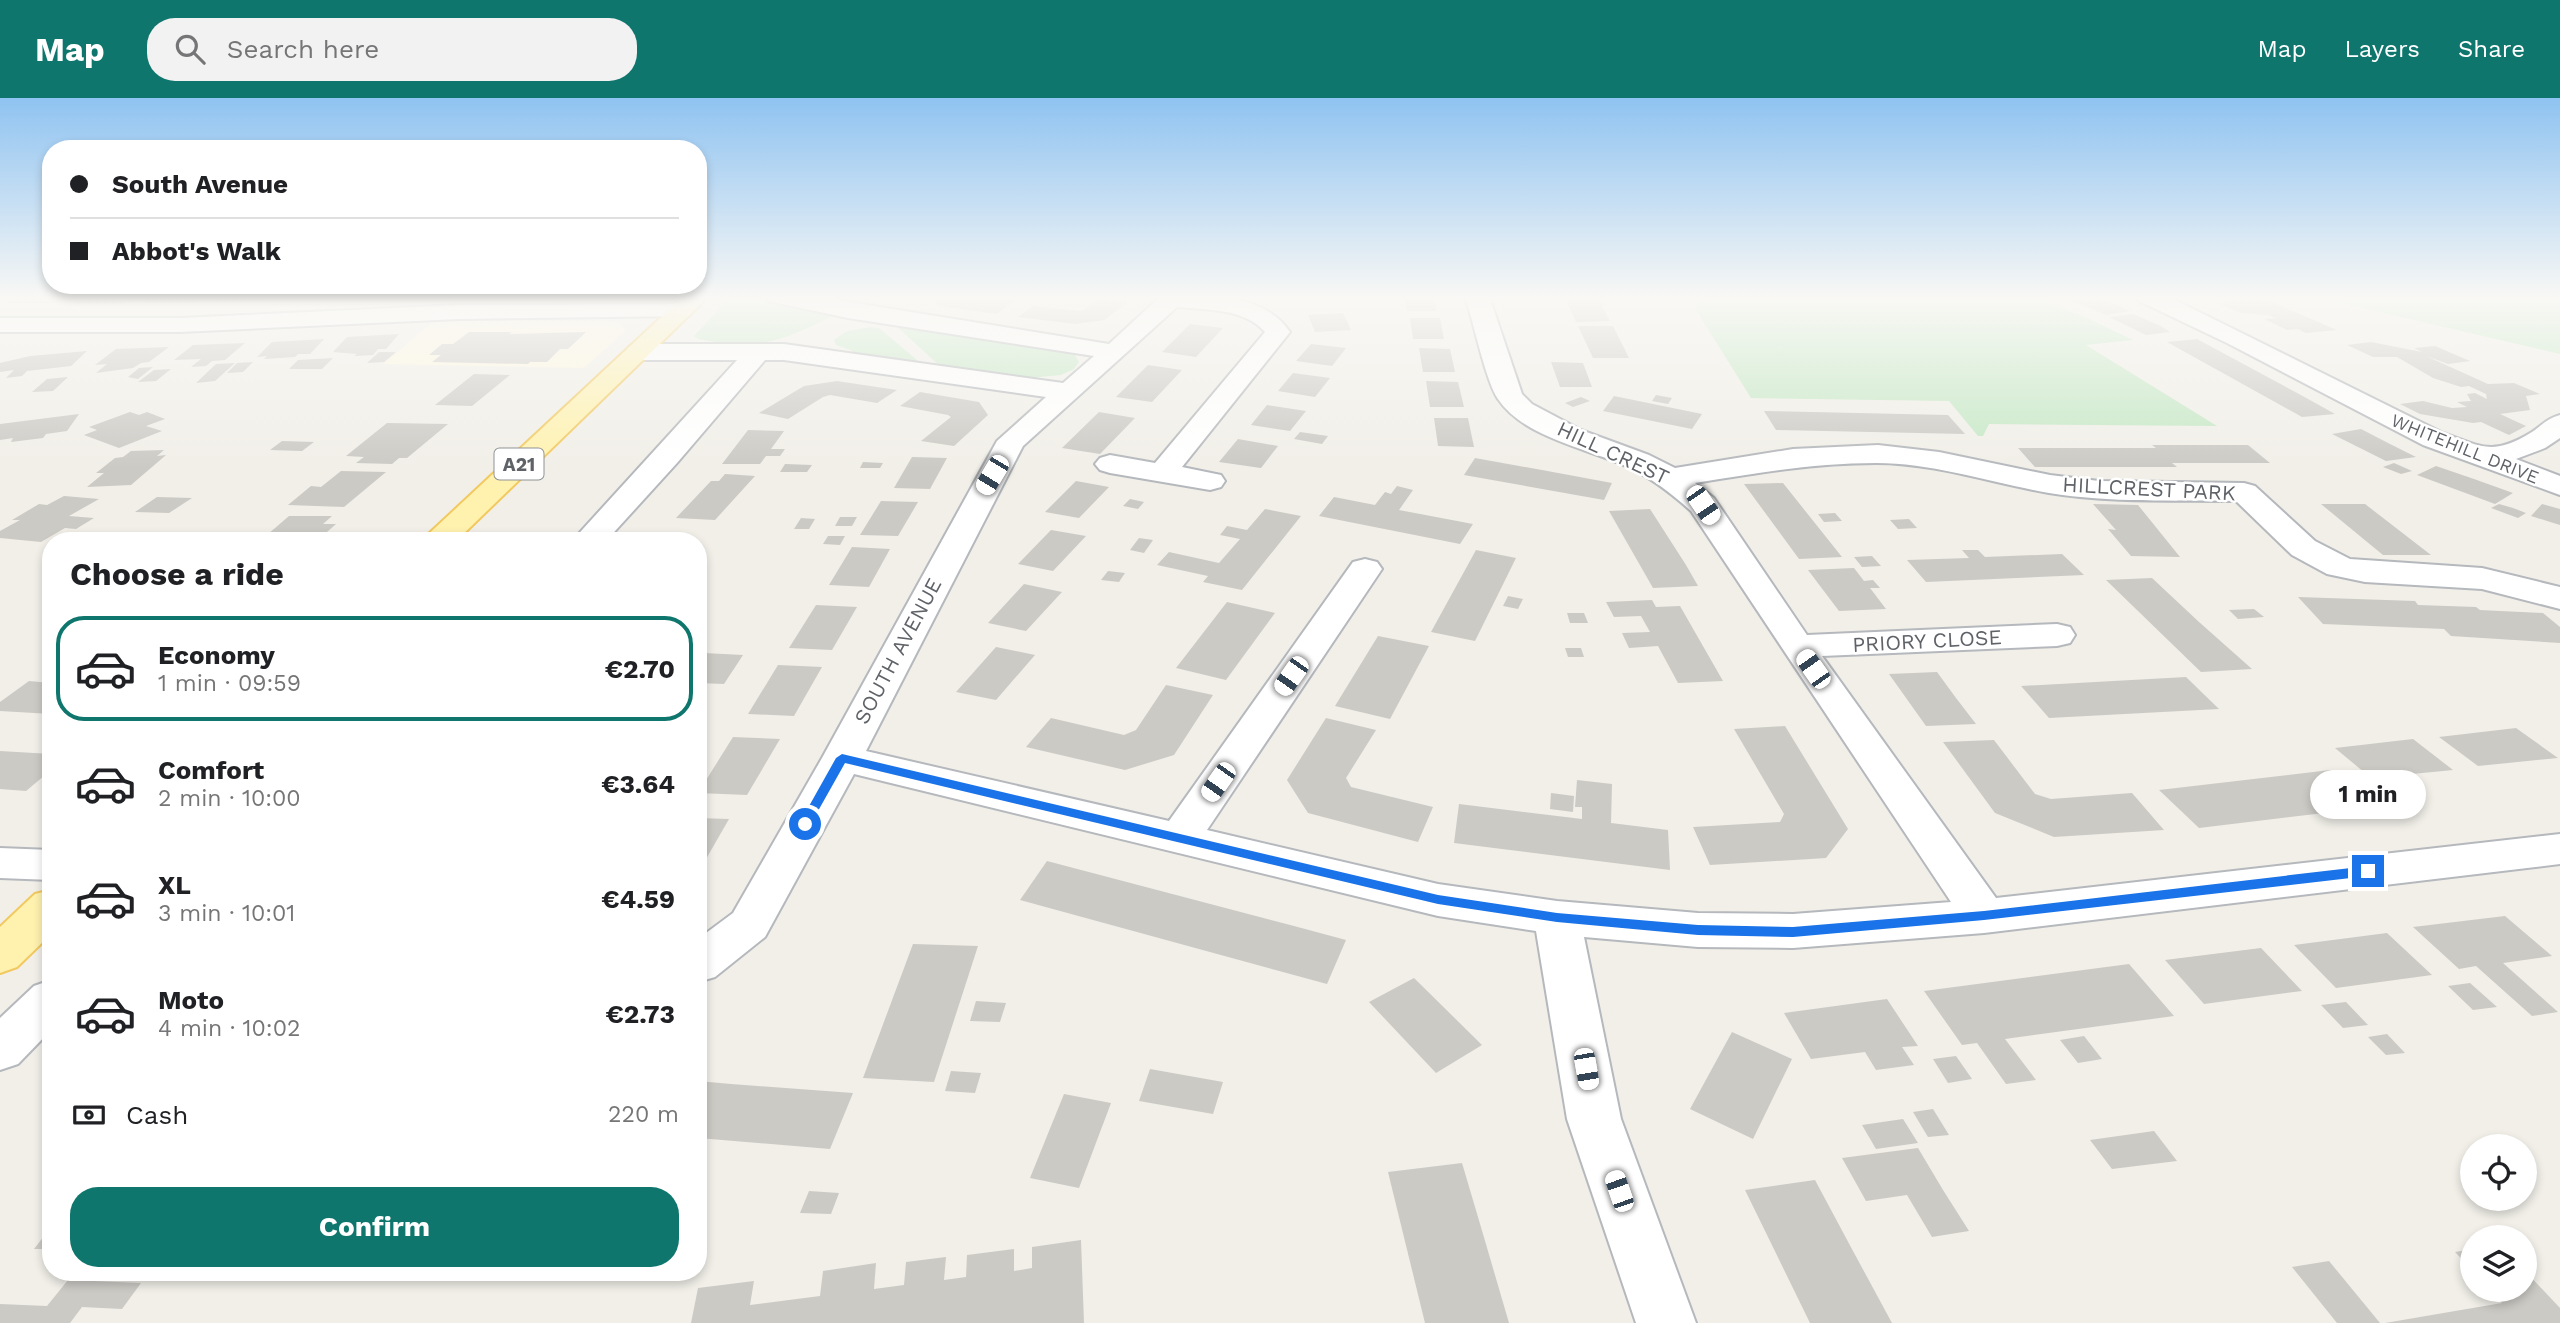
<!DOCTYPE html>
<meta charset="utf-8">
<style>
body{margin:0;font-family:"Work Sans",sans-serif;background:#f2f2f2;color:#202124;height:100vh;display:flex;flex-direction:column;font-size:26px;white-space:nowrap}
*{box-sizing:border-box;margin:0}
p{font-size:23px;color:#757577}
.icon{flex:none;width:38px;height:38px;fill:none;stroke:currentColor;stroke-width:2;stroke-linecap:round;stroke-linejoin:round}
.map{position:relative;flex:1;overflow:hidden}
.drawer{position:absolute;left:42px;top:434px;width:665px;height:749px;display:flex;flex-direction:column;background:#fff;border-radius:28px;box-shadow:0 4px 10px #0003}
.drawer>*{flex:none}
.hud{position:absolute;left:42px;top:42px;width:665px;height:154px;border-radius:28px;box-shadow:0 4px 10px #0003;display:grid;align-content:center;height:154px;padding:0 28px;background:#fff}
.controls{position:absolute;left:2460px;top:1036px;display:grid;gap:14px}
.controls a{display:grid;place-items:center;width:77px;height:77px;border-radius:50%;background:#fff;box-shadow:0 4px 10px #0003;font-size:35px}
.end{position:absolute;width:32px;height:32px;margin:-16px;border:9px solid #1a73e8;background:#fff;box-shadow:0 0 0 4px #fff}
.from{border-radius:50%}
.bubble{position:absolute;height:49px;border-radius:24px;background:#fff;box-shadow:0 4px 10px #0003;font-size:23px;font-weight:700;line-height:49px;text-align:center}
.car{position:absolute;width:21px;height:42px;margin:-21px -10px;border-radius:9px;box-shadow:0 0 5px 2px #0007;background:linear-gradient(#fff 24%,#345 0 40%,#fff 0 76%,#345 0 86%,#fff 0)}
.hud b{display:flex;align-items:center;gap:24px;height:66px;font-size:26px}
.hud b+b{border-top:2px solid #e0e0e0}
.hud i{width:18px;height:18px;background:#202124}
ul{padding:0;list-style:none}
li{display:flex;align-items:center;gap:21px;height:105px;margin:0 14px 10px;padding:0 14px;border:4px solid transparent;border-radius:28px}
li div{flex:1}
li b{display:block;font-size:26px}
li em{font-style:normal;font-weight:700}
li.selected{border-color:#0f766e}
li>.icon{width:63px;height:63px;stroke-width:1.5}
h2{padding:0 28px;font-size:32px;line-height:84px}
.pay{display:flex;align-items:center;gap:18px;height:77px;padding:0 28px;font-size:26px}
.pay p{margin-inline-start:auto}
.cta{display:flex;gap:14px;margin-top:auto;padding:14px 28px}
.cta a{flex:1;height:80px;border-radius:28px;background:#0f766e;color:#fff;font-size:28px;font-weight:700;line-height:80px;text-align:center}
header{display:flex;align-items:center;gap:42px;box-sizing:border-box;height:98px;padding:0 35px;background:#0f766e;color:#fff}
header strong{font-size:33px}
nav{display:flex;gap:38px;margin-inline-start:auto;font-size:24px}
.search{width:490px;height:63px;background:#f2f2f2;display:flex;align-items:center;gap:18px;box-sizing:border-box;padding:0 24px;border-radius:28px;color:#757577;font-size:26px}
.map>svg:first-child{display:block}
</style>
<header>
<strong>Map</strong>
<div class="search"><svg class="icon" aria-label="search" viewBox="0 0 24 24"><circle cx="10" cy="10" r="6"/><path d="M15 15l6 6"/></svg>Search here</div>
<nav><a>Map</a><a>Layers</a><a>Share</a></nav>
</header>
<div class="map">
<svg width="2560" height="1225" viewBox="0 0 2560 1225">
<rect width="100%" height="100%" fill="#f1efe8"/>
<polygon fill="#fef7e0" points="434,223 601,223 618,224 626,232 584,270 383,266"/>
<g fill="#c5e8c5">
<path d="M734,198l25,3 74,17c-56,27 -73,34 -135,23l-4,-3 35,-38z"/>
<polygon points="1699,198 2032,198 2085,219 2133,242 2086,247 2217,328 1989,326 1983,338 1978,338 1949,303 1751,300 1696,212"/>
<polygon points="2310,198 2560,198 2560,256"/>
<polygon points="895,227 1059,252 1075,257 1079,264 1074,271 1061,277 1028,280 941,269"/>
<polygon points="870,229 879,230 923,267 851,255 853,253 836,247 834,242 847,233"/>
</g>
<g fill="#cccac5">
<polygon points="20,198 69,198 55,205 7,205"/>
<polygon points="88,198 136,198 122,206 73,206"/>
<polygon points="154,198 202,198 192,204 144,204"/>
<polygon points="220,198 268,198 261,203 212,203"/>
<polygon points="930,198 964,198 991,203 997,198 1020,198 997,216 939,208"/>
<polygon points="1103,198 1132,201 1104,222 1075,226 1018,219 1033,208 1082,213"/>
<polygon points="1395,198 1433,198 1437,213 1407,213 1405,202 1396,202"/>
<polygon points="1564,198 1597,198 1610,223 1576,224"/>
<polygon points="2079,198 2097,198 2130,213 2106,217 2068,201"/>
<polygon points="2205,198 2257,198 2337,232 2306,235 2298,231 2287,232 2264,221 2276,220 2268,217 2240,215 2218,205 2228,204 2221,201 2211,201"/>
<polygon points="1343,215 1351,232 1315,234 1308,217"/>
<polygon points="2133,216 2161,228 2170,234 2146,237 2109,219"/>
<polygon points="1410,220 1440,220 1444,241 1413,241"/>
<polygon points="1190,226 1223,230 1196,259 1162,254"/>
<polygon points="1578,228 1613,228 1629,260 1593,260"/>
<polygon points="469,234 512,234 509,236 586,234 568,251 560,251 547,264 530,264 528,266 432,264 441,257 429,257 442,246 453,246"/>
<polygon points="399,236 386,251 378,251 373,257 354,258 357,256 333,254 347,239"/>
<polygon points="324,241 310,256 298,256 295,259 264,261 267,258 257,259 272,244"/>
<polygon points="2197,241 2310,302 2335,316 2302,319 2167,244"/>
<polygon points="2371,244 2422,254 2414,250 2435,248 2470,263 2448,266 2426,258 2488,286 2514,285 2540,296 2526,298 2530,312 2500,316 2526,328 2509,337 2481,324 2473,325 2420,316 2400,306 2423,303 2452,310 2467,309 2457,304 2471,303 2467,296 2475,295 2487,301 2486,296 2469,288 2461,289 2433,280 2397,259 2373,259 2347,247"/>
<polygon points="245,245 225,262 212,263 206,268 191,269 201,261 174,262 193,247"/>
<polygon points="1311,246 1346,250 1332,268 1296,263"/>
<polygon points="169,249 149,264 141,265 133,270 96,275 107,266 95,267 116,251"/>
<polygon points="1419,250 1450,251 1455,274 1423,274"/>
<polygon points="87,253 71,268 27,273 22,278 6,280 14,272 0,274 0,265 30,258"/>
<polygon points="379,254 396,254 384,264 367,265"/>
<polygon points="333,260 322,271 289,271 298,262"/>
<polygon points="253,264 243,274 227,275 237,265"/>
<polygon points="1551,264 1583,265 1592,289 1560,289"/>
<polygon points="235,265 215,283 196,285 216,266"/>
<polygon points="1148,267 1182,272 1152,304 1116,299"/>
<polygon points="153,269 138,281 128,279 139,270"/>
<polygon points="171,271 156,283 138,284 154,272"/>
<polygon points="1293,275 1330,280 1315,299 1278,293"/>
<polygon points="474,276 510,277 472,308 435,307"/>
<polygon points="68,279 53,293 32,294 47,281"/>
<polygon points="837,283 897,292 877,305 830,297 823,299 788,321 759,315 804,288"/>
<polygon points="1426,283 1458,284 1464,309 1430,309"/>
<polygon points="920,294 979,304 988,317 954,348 921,343 951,319 948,317 900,308"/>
<polygon points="1656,297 1672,300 1668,306 1652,303"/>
<polygon points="1614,298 1702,316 1692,331 1603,313"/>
<polygon points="1581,299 1590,303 1573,309 1565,305"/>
<polygon points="1267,307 1306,313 1290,333 1251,327"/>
<polygon points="1764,313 1948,317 1965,336 1776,332"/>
<polygon points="130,314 139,317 147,314 165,321 146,328 162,333 119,350 84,337 97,332 89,329"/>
<polygon points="1099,314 1135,320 1100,356 1062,350"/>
<polygon points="79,316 67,333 46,336 43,340 11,344 13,340 0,342 0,326"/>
<polygon points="1434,320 1468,320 1474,349 1438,348"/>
<polygon points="387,325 448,326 407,360 399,360 392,366 356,365 364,359 346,358"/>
<polygon points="2361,331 2388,345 2416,359 2386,363 2332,336"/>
<polygon points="748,332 784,333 771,351 785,351 780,358 766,358 760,366 722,366"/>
<polygon points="1300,334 1328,338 1322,346 1294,341"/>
<polygon points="1238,341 1278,348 1261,370 1219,364"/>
<polygon points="282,343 314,344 302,353 270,352"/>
<polygon points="2152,347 2248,347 2270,365 2172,365 2177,369 2035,369 2018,350 2156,350"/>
<polygon points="164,352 157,358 166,357 131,387 87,389 104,375 96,375 115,360 123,359 131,353"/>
<polygon points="912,359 947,360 930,391 894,390"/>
<polygon points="1475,360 1542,372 1612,385 1604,402 1464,377"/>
<polygon points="863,364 883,365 880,370 860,370"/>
<polygon points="2394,365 2412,373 2401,376 2383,369"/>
<polygon points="785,366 812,367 807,374 780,374"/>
<polygon points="2436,368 2474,381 2513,395 2495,406 2417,377"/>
<polygon points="341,373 386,374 344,409 288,407 311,388 321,389"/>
<polygon points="725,376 755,378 715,422 676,420 711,383 719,383"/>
<polygon points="1076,383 1109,389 1079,420 1045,414"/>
<polygon points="1783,385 1826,439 1842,459 1799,461 1744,386"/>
<polygon points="1397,388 1413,392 1399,412 1473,426 1460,446 1319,418 1334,399 1375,407 1385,394 1391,396"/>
<polygon points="64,398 99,401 69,418 94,420 76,431 65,430 41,444 0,440 0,433 20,422 12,422 39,406 47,407"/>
<polygon points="157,399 192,400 169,415 135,414"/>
<polygon points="1130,401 1144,404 1138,411 1123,408"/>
<polygon points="881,403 918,404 898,438 860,437"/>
<polygon points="2093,406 2138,407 2180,459 2131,458 2108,431 2116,432"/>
<polygon points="2321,406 2365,406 2431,457 2383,457"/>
<polygon points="2499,406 2513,410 2526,415 2518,420 2491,410"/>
<polygon points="2542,406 2560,411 2560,427 2531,418"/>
<polygon points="1265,411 1301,418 1242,492 1203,484 1208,478 1157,467 1169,454 1219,465 1240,441 1220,437 1227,428 1247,432"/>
<polygon points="1650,411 1686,467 1698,488 1653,490 1609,413"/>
<polygon points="1835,415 1842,423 1824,424 1818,416"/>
<polygon points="289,418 332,418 323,426 336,426 318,442 260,443"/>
<polygon points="840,419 857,419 852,428 835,428"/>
<polygon points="801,420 815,421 809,431 794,431"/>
<polygon points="1909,421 1917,430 1898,431 1890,422"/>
<polygon points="1051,432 1086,438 1053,473 1018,466"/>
<polygon points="828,438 845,438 840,447 823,446"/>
<polygon points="1139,440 1153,442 1144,455 1130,452"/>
<polygon points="852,449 890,451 869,489 829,487"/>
<polygon points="1476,452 1516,460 1475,543 1431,534"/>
<polygon points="1962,452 1978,452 1985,459 2062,456 2084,477 1926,484 1907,462 1969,460"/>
<polygon points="1872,458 1881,468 1862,469 1854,459"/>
<polygon points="1854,470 1864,483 1873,482 1880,490 1870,490 1886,511 1839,513 1808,472"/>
<polygon points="1108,473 1125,475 1119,484 1101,482"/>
<polygon points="2152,480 2199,524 2252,571 2201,574 2106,482"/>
<polygon points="1024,486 1062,494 1026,533 988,525"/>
<polygon points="1508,498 1523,501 1518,511 1503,508"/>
<polygon points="2298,499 2415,503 2418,507 2476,509 2480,512 2543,515 2560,529 2560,545 2451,538 2444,531 2323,526"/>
<polygon points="1652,502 1656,509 1680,508 1723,583 1678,585 1658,548 1629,550 1622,535 1650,534 1641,518 1614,519 1606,504"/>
<polygon points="1227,504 1275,515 1226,582 1176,570"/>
<polygon points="816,507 857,509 832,552 789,550"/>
<polygon points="2254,511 2264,519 2238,521 2229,512"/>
<polygon points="1567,515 1584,515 1588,525 1570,525"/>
<polygon points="1378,538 1429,548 1390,621 1335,608"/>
<polygon points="996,549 1035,557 996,602 956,594"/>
<polygon points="1565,550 1581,550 1584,559 1568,559"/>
<polygon points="704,555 743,557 724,586 698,585 698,563"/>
<polygon points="778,567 822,569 794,618 748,616"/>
<polygon points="1937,574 1956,600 1976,626 1926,628 1889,576"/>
<polygon points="2186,579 2219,611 2049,620 2021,588"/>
<polygon points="29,583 51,585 51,616 0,613 0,604"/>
<polygon points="1166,587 1213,597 1174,657 1125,672 1026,649 1051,620 1124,637 1136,632"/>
<polygon points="1326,620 1376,632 1346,680 1351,689 1433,709 1418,744 1308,715 1287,682"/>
<polygon points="1785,628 1848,731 1826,760 1710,767 1693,729 1780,724 1784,716 1734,631"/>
<polygon points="2516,630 2558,660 2478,668 2439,639"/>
<polygon points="733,639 780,641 747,697 698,695"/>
<polygon points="2413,641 2453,672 2371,680 2335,650"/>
<polygon points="1994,642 2035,696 2051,701 2132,695 2164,732 2054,739 1995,715 1943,644"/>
<polygon points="0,653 51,656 51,672 26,693 0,691"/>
<polygon points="2330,672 2374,709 2199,730 2159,692"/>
<polygon points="1577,682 1612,686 1611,725 1668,732 1670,772 1454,745 1459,706 1582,721 1582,709 1575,709"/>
<polygon points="1551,695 1574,698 1573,714 1550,711"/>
<polygon points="698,720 729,721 698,775"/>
<polygon points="1047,763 1294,828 1346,842 1327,886 1020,802"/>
<polygon points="2505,818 2552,858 2503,865 2558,914 2532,918 2476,868 2459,871 2413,829"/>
<polygon points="2387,835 2432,877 2336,890 2294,847"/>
<polygon points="913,846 978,848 934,984 863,980"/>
<polygon points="2261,850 2302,893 2204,906 2165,862"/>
<polygon points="2129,866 2174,918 2005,941 2036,982 2006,986 1977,945 1962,947 1924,893"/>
<polygon points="1414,880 1482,947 1436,975 1369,904"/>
<polygon points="2470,885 2497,909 2473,912 2448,888"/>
<polygon points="1887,901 1918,948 1902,949 1914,967 1876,972 1865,954 1811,961 1784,915"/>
<polygon points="976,903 1006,905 1000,924 970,923"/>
<polygon points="2346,904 2368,927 2343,930 2321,907"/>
<polygon points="1732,934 1792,961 1753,1041 1690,1011"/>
<polygon points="2387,936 2405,955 2386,957 2368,939"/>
<polygon points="2084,938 2102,961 2078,965 2060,942"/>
<polygon points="1956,958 1972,981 1948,985 1933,961"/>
<polygon points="1150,971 1223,984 1213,1016 1139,1003"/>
<polygon points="951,973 981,975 975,995 945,993"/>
<polygon points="698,983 731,986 853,995 830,1051 698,1040"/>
<polygon points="1064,996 1111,1005 1079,1090 1030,1080"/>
<polygon points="1933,1011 1949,1037 1928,1039 1913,1014"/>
<polygon points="1903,1021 1918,1045 1876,1051 1862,1027"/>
<polygon points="2154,1033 2177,1063 2112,1071 2090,1042"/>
<polygon points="1918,1050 1943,1092 1969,1133 1932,1139 1907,1097 1866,1103 1842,1060"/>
<polygon points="1462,1065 1483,1136 1509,1225 1425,1225 1388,1074"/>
<polygon points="1815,1082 1853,1153 1892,1225 1810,1225 1745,1092"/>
<polygon points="809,1093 839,1095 831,1116 800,1115"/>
<polygon points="51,1129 51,1151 34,1151"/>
<polygon points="1081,1142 1084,1225 691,1225 698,1190 754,1183 750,1207 820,1198 823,1173 876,1165 874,1191 904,1187 906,1164 946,1159 944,1182 966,1179 967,1157 1014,1151 1014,1173 1032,1170 1032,1149"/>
<polygon points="2473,1151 2473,1173 2455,1154"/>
<polygon points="2329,1163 2380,1225 2337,1225 2292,1169"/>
<polygon points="2525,1173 2560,1210 2560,1225 2385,1225 2502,1205 2490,1192 2525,1192"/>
<polygon points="68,1182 141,1185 122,1211 82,1209 70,1225 0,1225 0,1206 47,1208"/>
</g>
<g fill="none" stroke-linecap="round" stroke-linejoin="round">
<g stroke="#b5b8bc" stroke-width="4">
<g id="minor">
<path d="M765,198h47l297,48 52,-48c44,0 101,-5 129,36l-108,135 39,8 4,6 -4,6 -11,3 -100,-17 -10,-3 -5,-6 5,-6 10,-3 45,8 110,-131c-20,-24 -60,-22 -88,-25l-154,139 -157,305 303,70 184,-259 12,-3 12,3 5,7 -175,261 231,54 119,17 141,12 95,1 158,-12 -260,-391c-19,-17 -38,-32 -61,-43 -40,-19 -106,-30 -132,-69 -12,-17 -25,-79 -33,-103h24l33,98 10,10 49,26 68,25 26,13 118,-19 85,-4 61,7 111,23 49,6 145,2 11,3 60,55 35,18 132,9 78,19v22l-78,-20 -117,-7 -38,-8 -35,-19 -56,-54c-62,-1 -126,2 -187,-8 -57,-10 -115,-30 -173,-30 -61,0 -121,10 -181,20l19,15 93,137 250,-11 13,3 5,8 -5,8 -13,3 -235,10 174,242 564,-64v30l-576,69 -191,15 -95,-1 -114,-10 37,182 75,204h-60l-69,-204 -31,-188 -98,-15 -584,-142 -89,163 -50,40 -17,5v-43l35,-26 89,-155 175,-317 49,-44 -262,-37h-19l-88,103 -71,78h-34l165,-181h-99l-9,-3 -4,-5 4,-5 9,-3h146l279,39 31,-27 -246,-38 -80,-17z"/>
<path d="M2136,198h31l276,137c39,14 50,23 89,-1 10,-7 16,-14 28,-17v23l-15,10 -29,11 44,17v19l-137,-50 -196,-102 -88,-42z"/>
<polygon points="681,206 689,208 693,213 689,218 459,221 180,234 0,234 0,220 180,220 459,207"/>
<polygon points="0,750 51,752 51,782 0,780"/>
<polygon points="51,882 51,932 18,966 0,972 0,920 34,888"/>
</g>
</g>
<g stroke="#f2c960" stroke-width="4">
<g id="major">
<polygon points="684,198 709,198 456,443 421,443"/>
<polygon points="51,792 51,836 17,869 0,875 0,829 35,796"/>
</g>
</g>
<use href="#minor" fill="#fff" fill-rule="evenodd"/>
<use href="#major" fill="#fff2af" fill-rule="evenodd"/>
</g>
<linearGradient id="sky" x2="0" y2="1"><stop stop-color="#8fc3f1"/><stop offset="0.54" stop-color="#f9f8f5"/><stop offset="1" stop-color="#f9f8f5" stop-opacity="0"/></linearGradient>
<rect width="2560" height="370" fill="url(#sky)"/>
<polygon fill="#1a73e8" points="842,656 1438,797 1557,815 1698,827 1793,829 1984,813 2368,768 2374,773 2368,778 1984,822 1793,839 1698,837 1557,824 1438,806 845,665 809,729 801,729 799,726 836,660"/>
<g text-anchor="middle" stroke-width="5" stroke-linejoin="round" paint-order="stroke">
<g font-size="18" fill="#5f6368" stroke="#fff">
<text transform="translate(2465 351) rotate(22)" y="6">WHITEHILL DRIVE</text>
</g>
<rect fill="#fff" stroke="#8f9295" stroke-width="2" x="494.5" y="350.5" width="49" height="31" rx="5"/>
<g font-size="19" font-weight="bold" fill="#5f6368">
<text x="519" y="373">A21</text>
</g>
<g font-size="21" fill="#5f6368" stroke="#fff">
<text transform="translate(1613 355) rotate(25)" y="7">HILL CREST</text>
<text transform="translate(2149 391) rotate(3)" y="7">HILLCREST PARK</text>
<text transform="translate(1927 543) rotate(-3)" y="7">PRIORY CLOSE</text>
<text transform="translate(898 553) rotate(-62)" y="7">SOUTH AVENUE</text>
</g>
</g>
</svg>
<div class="controls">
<a><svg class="icon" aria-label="locate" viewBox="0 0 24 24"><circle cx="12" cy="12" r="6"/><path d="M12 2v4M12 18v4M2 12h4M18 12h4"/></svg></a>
<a><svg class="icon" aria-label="layers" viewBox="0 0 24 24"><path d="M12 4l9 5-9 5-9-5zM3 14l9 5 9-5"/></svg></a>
</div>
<i class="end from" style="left:805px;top:726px"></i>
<i class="end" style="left:2368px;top:773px"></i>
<div class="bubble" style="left:2310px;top:672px;width:116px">1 min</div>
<i class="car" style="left:992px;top:377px;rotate:211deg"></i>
<i class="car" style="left:1703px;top:407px;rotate:146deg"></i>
<i class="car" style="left:1813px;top:571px;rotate:325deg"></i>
<i class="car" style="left:1291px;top:578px;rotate:215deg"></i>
<i class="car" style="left:1218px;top:684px;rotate:215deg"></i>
<i class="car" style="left:1586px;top:971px;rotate:170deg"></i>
<i class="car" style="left:1619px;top:1093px;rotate:341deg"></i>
<div class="hud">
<b><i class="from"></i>South Avenue</b>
<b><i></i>Abbot's Walk</b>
</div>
<section class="drawer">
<h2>Choose a ride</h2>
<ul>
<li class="selected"><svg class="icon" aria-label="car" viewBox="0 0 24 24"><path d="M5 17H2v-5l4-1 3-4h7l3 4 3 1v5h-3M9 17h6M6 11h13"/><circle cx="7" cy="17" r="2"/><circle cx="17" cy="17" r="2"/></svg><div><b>Economy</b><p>1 min · 09:59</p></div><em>€2.70</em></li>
<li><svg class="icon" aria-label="car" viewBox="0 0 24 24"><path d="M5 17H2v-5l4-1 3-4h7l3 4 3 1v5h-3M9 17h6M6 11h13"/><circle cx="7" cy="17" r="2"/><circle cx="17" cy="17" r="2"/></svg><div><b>Comfort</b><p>2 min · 10:00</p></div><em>€3.64</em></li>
<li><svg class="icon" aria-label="car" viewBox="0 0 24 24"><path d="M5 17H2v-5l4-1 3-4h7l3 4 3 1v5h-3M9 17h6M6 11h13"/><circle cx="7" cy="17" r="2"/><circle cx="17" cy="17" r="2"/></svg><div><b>XL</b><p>3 min · 10:01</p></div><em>€4.59</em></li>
<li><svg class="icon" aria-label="car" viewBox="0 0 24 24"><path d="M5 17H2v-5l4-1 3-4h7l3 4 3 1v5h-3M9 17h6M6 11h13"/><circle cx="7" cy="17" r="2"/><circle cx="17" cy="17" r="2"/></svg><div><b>Moto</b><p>4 min · 10:02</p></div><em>€2.73</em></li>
</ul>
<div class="pay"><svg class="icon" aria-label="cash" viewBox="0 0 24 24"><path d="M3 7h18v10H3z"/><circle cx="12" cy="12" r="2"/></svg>Cash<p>220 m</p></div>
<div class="cta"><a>Confirm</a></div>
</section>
</div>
